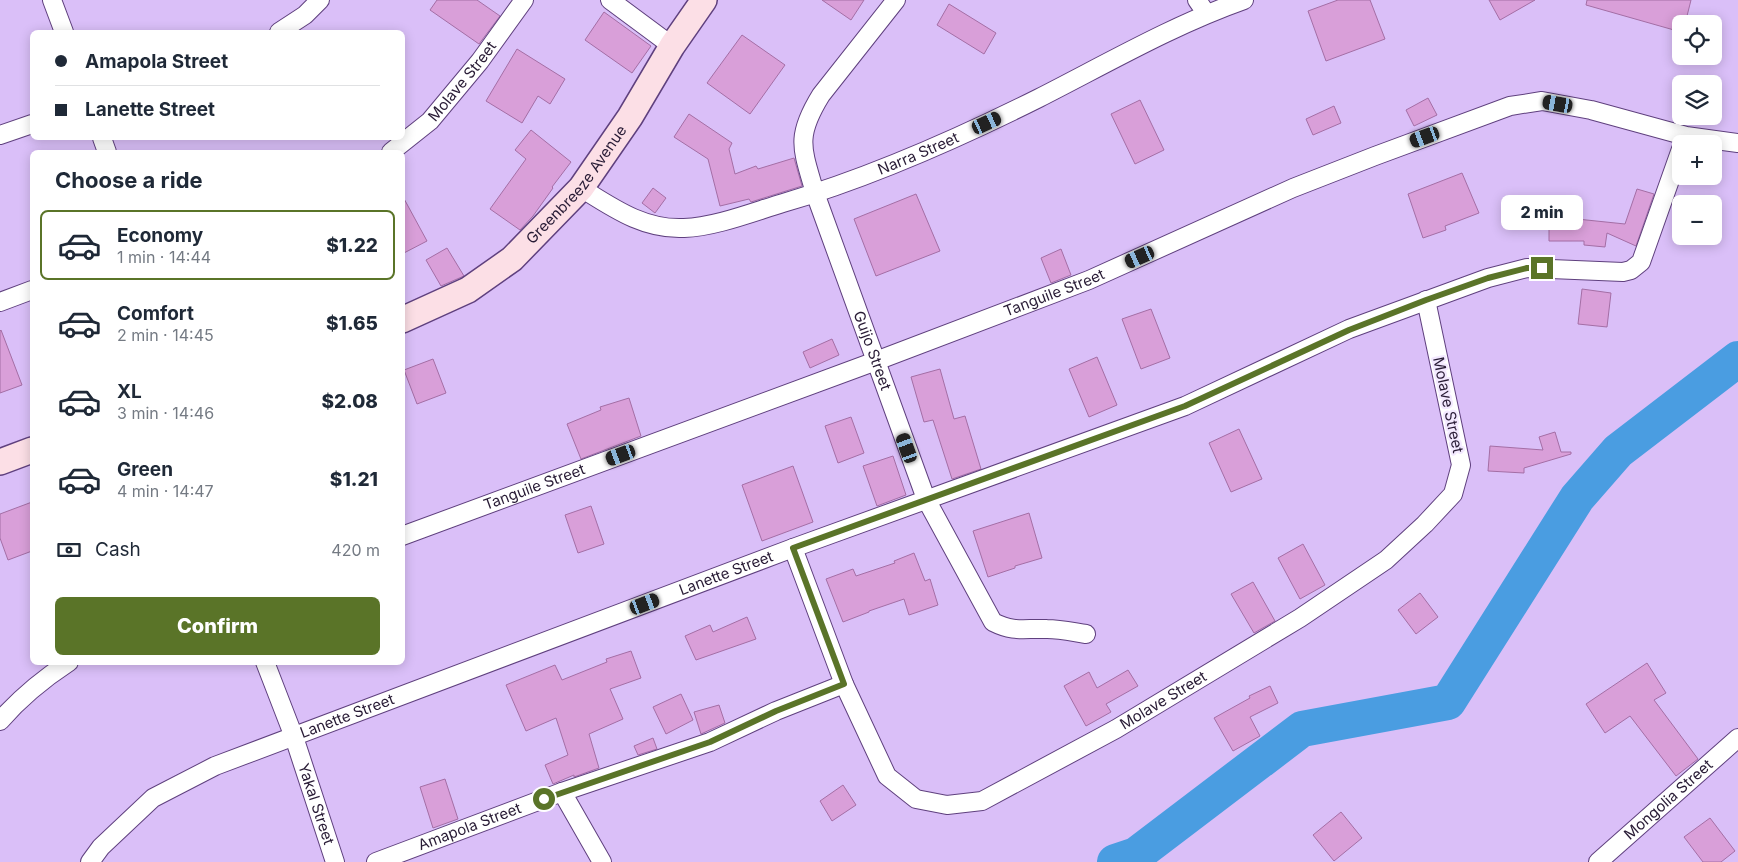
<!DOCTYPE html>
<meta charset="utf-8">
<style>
body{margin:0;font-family:Inter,sans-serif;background:#f6f6f7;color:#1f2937;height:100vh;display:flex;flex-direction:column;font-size:19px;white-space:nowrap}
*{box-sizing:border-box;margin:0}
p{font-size:16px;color:#747a83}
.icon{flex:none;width:28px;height:28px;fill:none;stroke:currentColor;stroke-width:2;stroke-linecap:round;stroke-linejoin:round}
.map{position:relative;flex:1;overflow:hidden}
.drawer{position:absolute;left:30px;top:150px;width:375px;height:515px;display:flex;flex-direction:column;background:#fff;border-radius:8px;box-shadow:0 2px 12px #0003}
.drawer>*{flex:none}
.guide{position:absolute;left:30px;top:30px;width:375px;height:110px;border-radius:8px;box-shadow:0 2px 12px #0003;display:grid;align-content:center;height:110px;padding:0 25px;background:#fff}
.buttons{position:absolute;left:1672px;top:15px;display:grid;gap:10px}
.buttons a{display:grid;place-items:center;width:50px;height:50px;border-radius:8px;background:#fff;box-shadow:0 2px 12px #0003;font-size:25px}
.end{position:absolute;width:22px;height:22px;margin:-11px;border:6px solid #5a7428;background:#fff;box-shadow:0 0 0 2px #fff}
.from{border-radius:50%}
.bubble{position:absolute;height:35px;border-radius:8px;background:#fff;box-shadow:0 2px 12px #0003;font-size:16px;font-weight:800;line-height:35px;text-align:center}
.car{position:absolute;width:15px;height:30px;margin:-15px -8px;border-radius:6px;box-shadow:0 0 4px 1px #0007;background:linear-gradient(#222 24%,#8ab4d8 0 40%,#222 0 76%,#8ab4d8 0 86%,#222 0)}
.guide b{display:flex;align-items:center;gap:18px;height:48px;font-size:19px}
.guide b+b{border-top:1px solid #e0e1e3}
.guide i{width:12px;height:12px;background:#1f2937}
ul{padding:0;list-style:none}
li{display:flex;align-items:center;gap:15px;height:70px;margin:0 10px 8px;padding:0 15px;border:2px solid transparent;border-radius:8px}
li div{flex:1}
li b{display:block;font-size:19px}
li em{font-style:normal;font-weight:800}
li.on{border-color:#5a7428}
li>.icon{width:45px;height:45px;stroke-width:1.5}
h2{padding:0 25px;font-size:22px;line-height:60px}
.pay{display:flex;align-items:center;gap:12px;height:55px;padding:0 25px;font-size:19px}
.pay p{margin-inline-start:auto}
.action{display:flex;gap:10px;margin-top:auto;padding:10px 25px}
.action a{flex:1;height:58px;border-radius:8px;background:#5a7428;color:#fff;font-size:20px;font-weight:800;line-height:58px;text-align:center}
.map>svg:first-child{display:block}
</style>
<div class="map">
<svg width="1738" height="862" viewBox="0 0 1738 862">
<rect width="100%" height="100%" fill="#dabff8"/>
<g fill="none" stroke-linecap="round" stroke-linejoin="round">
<polyline stroke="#4a9de1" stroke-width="36" points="1115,862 1136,855 1302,729 1448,702 1577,498 1618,451 1738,359"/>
</g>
<g fill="#d99fd9" stroke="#a46ea5">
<polygon points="437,0 477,0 500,16 479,44 430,10"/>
<polygon points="822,0 864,0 851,20"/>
<polygon points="1338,0 1370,0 1385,39 1326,61 1308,11"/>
<polygon points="1489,0 1535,0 1500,20"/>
<polygon points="1587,0 1691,0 1685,24 1681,24 1681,32 1586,5"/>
<polygon points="949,4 996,33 984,54 937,25"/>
<polygon points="604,12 651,46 632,73 585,40"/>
<polygon points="742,35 785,65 750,114 707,83"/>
<polygon points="517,49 565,79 550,104 538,96 522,123 486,101"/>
<polygon points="1428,98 1437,115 1414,126 1406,110"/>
<polygon points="1140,100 1164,150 1135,164 1111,114"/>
<polygon points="1334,106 1341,123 1313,135 1306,119"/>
<polygon points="689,114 732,143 729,149 735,174 756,166 758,169 794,158 802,186 751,202 749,199 720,206 708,159 674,137"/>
<polygon points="531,130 571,162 552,187 553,188 533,216 520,230 490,209 526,159 515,150"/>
<polygon points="1462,173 1479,213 1445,226 1446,230 1423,238 1408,194"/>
<polygon points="653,188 666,198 655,213 642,203"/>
<polygon points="1637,189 1654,194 1636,246 1607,233 1605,247 1584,245 1584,241 1549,241 1549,202 1577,202 1577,219 1625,224"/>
<polygon points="916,194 940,251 876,276 854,219"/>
<polygon points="402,195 427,241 402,254"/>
<polygon points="447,248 464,276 441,286 426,260"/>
<polygon points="1061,249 1071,275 1051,283 1041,258"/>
<polygon points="1582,289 1611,293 1607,327 1578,324"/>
<polygon points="1151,309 1170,358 1141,369 1122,319"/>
<polygon points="1,330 22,385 0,393 0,331"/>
<polygon points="832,339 839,355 810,368 803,352"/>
<polygon points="1097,357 1117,405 1089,417 1069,369"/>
<polygon points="433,359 446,393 417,404 404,370"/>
<polygon points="940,369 954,419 965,416 981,469 952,479 933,420 924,422 911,377"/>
<polygon points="629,398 641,436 581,459 567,424 601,410 600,407"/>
<polygon points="851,417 864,453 838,463 825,426"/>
<polygon points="1239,429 1262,479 1231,492 1209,443"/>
<polygon points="1555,432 1561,452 1571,452 1571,454 1524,468 1524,473 1488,471 1490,446 1543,450 1539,437"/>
<polygon points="893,456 906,495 877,506 863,466"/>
<polygon points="793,466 813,522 762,541 742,485"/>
<polygon points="32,502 32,551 8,560 0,538 0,514"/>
<polygon points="591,506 604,544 578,553 565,515"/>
<polygon points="1029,513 1042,558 1015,566 1015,568 988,577 973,531"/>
<polygon points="1303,544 1325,585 1300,599 1278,558"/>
<polygon points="914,553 925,581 930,579 938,605 909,615 904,599 869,611 869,612 843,622 826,579 853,569 856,576 895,563 894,561"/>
<polygon points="1253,582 1275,621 1254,633 1231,594"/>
<polygon points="1420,593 1438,617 1416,634 1398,610"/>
<polygon points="747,617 756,639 696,660 685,636 710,625 713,632"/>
<polygon points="631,651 641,678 610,689 623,719 589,734 599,768 574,777 574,775 553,784 545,765 568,755 556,718 526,731 506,685 555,665 562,680 607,662 606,659"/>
<polygon points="1647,663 1666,693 1654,700 1698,759 1676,776 1630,716 1605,733 1586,704"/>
<polygon points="1128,670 1138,686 1106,704 1111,712 1086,726 1064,686 1089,672 1097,688"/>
<polygon points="1270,686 1278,703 1250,717 1260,736 1233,751 1214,718 1250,698 1249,696"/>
<polygon points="681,694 693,720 666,734 653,707"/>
<polygon points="719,705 725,723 701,734 694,712"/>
<polygon points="653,738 657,749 638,755 634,746"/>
<polygon points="445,779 458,819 433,828 420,787"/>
<polygon points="843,785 856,805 832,821 820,801"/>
<polygon points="1341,812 1362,838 1334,861 1313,835"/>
<polygon points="1710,818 1735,851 1721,862 1703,862 1684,837"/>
</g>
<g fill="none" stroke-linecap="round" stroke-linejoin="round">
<g stroke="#5f407e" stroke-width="20">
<g id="street">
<polyline points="52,0 64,32"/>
<polyline points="610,0 672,46"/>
<path id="s1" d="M896,0l-75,95c-26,42 -19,53 -6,98l111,306 67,123c22,11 31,6 54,7 13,0 26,3 39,5"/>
<polyline points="1197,0 1206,13"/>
<polyline points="279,32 305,15 320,0"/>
<polyline points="0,135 32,124"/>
<polyline points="102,138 107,152"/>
<path id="s2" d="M391,152l39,-31 50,-60 44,-61"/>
<path id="s3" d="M581,188c32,20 63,42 103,40 31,-1 69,-16 99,-25 89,-26 174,-64 256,-105 67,-34 134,-73 205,-98"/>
<polyline points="0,302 32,290"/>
<path id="s4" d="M402,536l474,-175 213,-81 204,-92 82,-32 135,-50 32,-5 49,9 95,26 52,7"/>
<path id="s5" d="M793,548l51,136 43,92 29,23 31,6 35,-4 134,-72 184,-111 86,-58 39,-36 28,-30 8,-29 -35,-165"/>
<path id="s6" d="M265,662l29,75 41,125"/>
<path d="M0,721c20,-23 43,-42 69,-59"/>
<polyline points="562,792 602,862"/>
<path id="s7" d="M90,862l11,-15 52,-49 62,-32 578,-218 392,-142 164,-77 139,-51 39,-10 96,4 8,-2 10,-8 40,-113"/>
<path id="s8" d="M376,862l186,-70 148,-50 66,-31 68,-27"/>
<path id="s9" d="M1598,862l140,-124"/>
</g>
</g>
<g stroke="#5f407e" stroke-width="28">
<g id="secondary">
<path id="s10" d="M402,320l66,-30 44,-31 69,-71 49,-71 42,-71 32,-46"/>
<polyline points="0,462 32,450"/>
</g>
</g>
<use href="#street" stroke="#fff" stroke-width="18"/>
<use href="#secondary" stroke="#fcdfe6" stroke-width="25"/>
</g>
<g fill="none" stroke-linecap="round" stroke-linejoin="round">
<polyline stroke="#5a7428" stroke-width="6" points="544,799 710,742 776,711 844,684 793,548 1185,406 1349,330 1426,300 1488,278 1527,268 1542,268"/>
</g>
<g text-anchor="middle" stroke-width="4.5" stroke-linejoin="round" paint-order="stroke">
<g font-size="15" fill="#281b35" stroke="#f3e9ff">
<text dy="5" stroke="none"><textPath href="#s2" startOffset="101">Molave Street</textPath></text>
<text dy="5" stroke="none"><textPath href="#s3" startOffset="359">Narra Street</textPath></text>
<text dy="5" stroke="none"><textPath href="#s10" startOffset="225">Greenbreeze Avenue</textPath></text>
<text dy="5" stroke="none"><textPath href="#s4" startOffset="696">Tanguile Street</textPath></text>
<text dy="5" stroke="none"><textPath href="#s1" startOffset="392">Guijo Street</textPath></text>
<text transform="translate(1448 405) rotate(78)" y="5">Molave Street</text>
<text dy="5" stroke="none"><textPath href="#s4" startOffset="141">Tanguile Street</textPath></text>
<text dy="5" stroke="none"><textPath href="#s7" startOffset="706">Lanette Street</textPath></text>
<text dy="5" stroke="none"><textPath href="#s5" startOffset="558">Molave Street</textPath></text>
<text dy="5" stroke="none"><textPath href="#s7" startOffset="301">Lanette Street</textPath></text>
<text dy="5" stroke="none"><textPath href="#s9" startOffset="94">Mongolia Street</textPath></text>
<text dy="5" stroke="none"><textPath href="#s6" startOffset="151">Yakal Street</textPath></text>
<text dy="5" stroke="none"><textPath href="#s8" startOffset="100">Amapola Street</textPath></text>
</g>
</g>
</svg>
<div class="buttons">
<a><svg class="icon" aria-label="locate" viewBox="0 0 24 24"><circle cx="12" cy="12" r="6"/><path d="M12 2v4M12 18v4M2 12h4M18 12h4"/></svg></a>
<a><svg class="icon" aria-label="layers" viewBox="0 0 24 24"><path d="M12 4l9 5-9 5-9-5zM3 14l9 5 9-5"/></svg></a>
<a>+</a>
<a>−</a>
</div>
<i class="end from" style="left:544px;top:799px"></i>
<i class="end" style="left:1542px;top:268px"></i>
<div class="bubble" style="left:1501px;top:195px;width:82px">2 min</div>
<i class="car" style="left:1558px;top:104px;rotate:280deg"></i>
<i class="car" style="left:987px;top:123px;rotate:65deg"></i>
<i class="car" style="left:1425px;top:137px;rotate:250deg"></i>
<i class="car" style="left:1140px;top:257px;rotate:246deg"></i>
<i class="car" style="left:907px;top:448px;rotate:340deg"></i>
<i class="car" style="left:621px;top:455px;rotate:250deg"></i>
<i class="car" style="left:645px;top:604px;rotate:69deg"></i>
<div class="guide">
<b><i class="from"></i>Amapola Street</b>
<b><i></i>Lanette Street</b>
</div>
<section class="drawer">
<h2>Choose a ride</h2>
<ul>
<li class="on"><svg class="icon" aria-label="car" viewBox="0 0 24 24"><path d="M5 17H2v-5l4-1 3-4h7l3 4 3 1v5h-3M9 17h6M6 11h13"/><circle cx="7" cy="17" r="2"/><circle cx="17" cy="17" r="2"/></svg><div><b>Economy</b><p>1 min · 14:44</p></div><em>$1.22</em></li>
<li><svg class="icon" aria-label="car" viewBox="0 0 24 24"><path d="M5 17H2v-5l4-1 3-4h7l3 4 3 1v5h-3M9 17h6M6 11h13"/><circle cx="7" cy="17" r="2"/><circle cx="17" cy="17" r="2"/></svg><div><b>Comfort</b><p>2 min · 14:45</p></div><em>$1.65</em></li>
<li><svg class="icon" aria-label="car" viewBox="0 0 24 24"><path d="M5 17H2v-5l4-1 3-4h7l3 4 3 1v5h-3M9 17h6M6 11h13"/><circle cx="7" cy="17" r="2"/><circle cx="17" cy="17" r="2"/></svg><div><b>XL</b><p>3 min · 14:46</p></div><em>$2.08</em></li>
<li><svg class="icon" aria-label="car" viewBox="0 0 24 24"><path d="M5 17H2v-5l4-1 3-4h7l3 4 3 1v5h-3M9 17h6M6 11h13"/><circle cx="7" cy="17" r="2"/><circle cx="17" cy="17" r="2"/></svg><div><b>Green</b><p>4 min · 14:47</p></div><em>$1.21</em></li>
</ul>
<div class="pay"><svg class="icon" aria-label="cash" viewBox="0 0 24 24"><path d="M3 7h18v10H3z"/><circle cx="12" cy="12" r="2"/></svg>Cash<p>420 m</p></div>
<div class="action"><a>Confirm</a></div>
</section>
</div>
